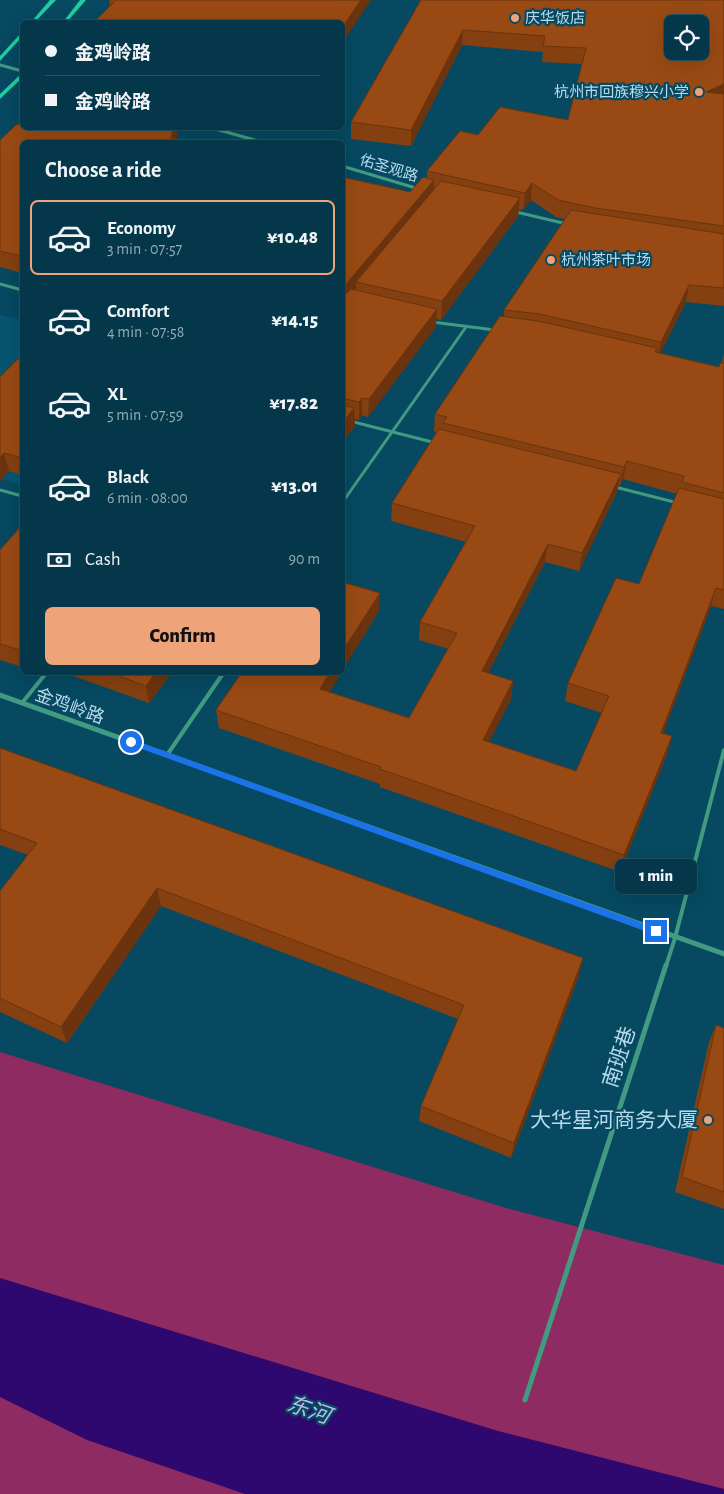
<!DOCTYPE html>
<meta charset="utf-8">
<style>
body{margin:0;font-family:"Alegreya Sans","Noto Sans SC",sans-serif;background:#124253;color:#f1f3f6;height:100vh;display:flex;flex-direction:column;font-size:19px;white-space:nowrap}
*{box-sizing:border-box;margin:0}
p{font-size:16px;color:#97acb4}
.icon{flex:none;width:28px;height:28px;fill:none;stroke:currentColor;stroke-width:2;stroke-linecap:round;stroke-linejoin:round}
.map{position:relative;flex:1;overflow:hidden}
.side{position:absolute;left:20px;top:140px;width:325px;height:535px;display:flex;flex-direction:column;background:#043749;border-radius:8px;box-shadow:0 5px 20px #0002,0 0 0 1px #255161}
.side>*{flex:none}
.guide{position:absolute;left:20px;top:20px;width:325px;height:110px;border-radius:8px;box-shadow:0 5px 20px #0002,0 0 0 1px #255161;display:grid;align-content:center;height:110px;padding:0 25px;background:#043749}
.controls{position:absolute;left:664px;top:15px;display:grid;gap:10px}
.controls a{display:grid;place-items:center;width:45px;height:45px;border-radius:8px;background:#043749;box-shadow:0 5px 20px #0002,0 0 0 1px #255161;font-size:25px}
.end{position:absolute;width:22px;height:22px;margin:-11px;border:6px solid #1a73e8;background:#fff;box-shadow:0 0 0 2px #fff}
.from{border-radius:50%}
.bubble{position:absolute;height:35px;border-radius:8px;background:#043749;box-shadow:0 5px 20px #0002,0 0 0 1px #255161;font-size:16px;font-weight:800;line-height:35px;text-align:center}
.guide b{display:flex;align-items:center;gap:18px;height:48px;font-size:19px}
.guide b+b{border-top:1px solid #255161}
.guide i{width:12px;height:12px;background:#f1f3f6}
ul{padding:0;list-style:none}
li{display:flex;align-items:center;gap:15px;height:75px;margin:0 10px 8px;padding:0 15px;border:2px solid transparent;border-radius:8px}
li div{flex:1}
li b{display:block;font-size:19px}
li em{font-style:normal;font-weight:800}
li.selected{border-color:#efa378}
li>.icon{width:45px;height:45px;stroke-width:1.5}
h2{padding:0 25px;font-size:22px;line-height:60px}
.pay{display:flex;align-items:center;gap:12px;height:55px;padding:0 25px;font-size:19px}
.pay p{margin-inline-start:auto}
.action{display:flex;gap:10px;margin-top:auto;padding:10px 25px}
.action a{flex:1;height:58px;border-radius:8px;background:#efa378;color:#111;font-size:20px;font-weight:800;line-height:58px;text-align:center}
.map>svg:first-child{display:block}
</style>
<div class="map">
<svg width="724" height="1494" viewBox="0 0 724 1494">
<rect width="100%" height="100%" fill="#064961"/>
<polygon fill="#065571" points="0,315 22,320 22,485 0,479"/>
<polygon fill="#8d2b62" points="0,1052 506,1208 724,1265 724,1494 0,1494"/>
<polygon fill="#2f086f" points="0,1278 498,1431 724,1489 724,1494 245,1494 87,1440 0,1397"/>
<g fill="none" stroke-linecap="round" stroke-linejoin="round">
<g stroke="#429b80" stroke-width="3">
<polyline points="0,284 22,290"/>
<polyline points="432,322 495,330"/>
<polyline points="342,419 436,443"/>
<polyline points="615,487 678,503"/>
<polyline points="0,490 22,496"/>
<polyline points="342,503 466,327"/>
</g>
<g stroke="#429b80" stroke-width="4">
<polyline points="22,703 47,672"/>
<polyline points="167,755 224,672"/>
<polyline points="666,966 675,938 724,750"/>
</g>
<polyline stroke="#429b80" stroke-width="5" points="525,1400 666,965"/>
<g stroke="#429b80" stroke-width="3">
<polyline points="0,65 22,71"/>
<polyline points="212,128 262,142"/>
<polyline points="342,166 419,189"/>
<polyline points="512,211 567,224"/>
</g>
<polyline stroke="#429b80" stroke-width="5" points="0,695 724,954"/>
<g fill="#1fcda1" fill-rule="evenodd">
<polygon points="50,0 56,0 35,22 31,22"/>
<polygon points="80,0 86,0 67,22 63,22"/>
<polygon points="22,32 22,37 0,61 0,56"/>
<polygon points="22,73 22,78 0,99 0,94"/>
</g>
</g>
<g fill="#844011" fill-rule="evenodd">
<polygon points="109,0 371,0 110,6"/>
<path d="M421,0h303v306l-38,-4 -26,51 59,14 3,-4 2,-9v255l-13,-3 -48,127 9,3 -5,18 -47,118 -240,-85v-3l-161,-56 -3,-18 26,-38h100l-13,20 80,26 39,-69 -29,-9 1,-18 46,-80 -75,-21 1,-18 45,-70 -3,-1 1,-18 69,-97v-7l61,-91 -9,-2 -25,-17 -8,10 -4,-1 -1,7 -77,104 -5,-1v8l-68,90 -6,-2 -3,5 -5,-1 1,7 -13,16v-265l68,15 17,-14v-7l51,-36 90,-15 14,-56 -40,-2 1,-10 -81,-7 -51,101 -60,-7v-17zM623,479l54,15 -38,90 -71,99 -3,18 37,12 -26,58 -87,-29 22,-43 2,-18 -25,-8 57,-111 34,9 38,-79 2,-7h1z"/>
<polygon points="178,128 176,140 22,142 22,273 0,267 0,140"/>
<polygon points="256,128 287,128 284,131"/>
<polygon points="22,355 22,475 9,471 0,481 0,377"/>
<polygon points="22,525 22,667 0,660 0,550"/>
<polygon points="62,672 172,672 149,703"/>
<polygon points="0,748 579,975 511,1158 419,1121 421,1106 458,1019 161,906 67,1043 0,1012 0,891 28,855 0,845"/>
<polygon points="716,1025 724,1028 724,1209 675,1192 709,1042"/>
</g>
<g fill="#6b340e">
<polygon points="361,0 371,0 342,43 342,28"/>
<polygon points="463,30 462,45 411,146 411,130"/>
<polygon points="724,84 724,99 706,92"/>
<polygon points="173,128 178,128 176,142 171,139"/>
<polygon points="434,180 433,197 356,282 356,291 342,307 342,289"/>
<polygon points="532,183 531,200 523,210 525,193"/>
<polygon points="520,198 518,216 441,320 442,301"/>
<polygon points="689,285 686,302 657,360 661,342"/>
<polygon points="437,309 436,327 368,417 369,399"/>
<polygon points="362,398 362,415 359,420 359,402"/>
<polygon points="354,408 355,426 342,442 342,424"/>
<polygon points="4,453 9,471 0,481 0,458"/>
<polygon points="627,461 623,479 620,485 624,467"/>
<polygon points="621,474 617,492 579,571 582,553"/>
<polygon points="548,544 545,562 480,689 482,671"/>
<polygon points="716,588 711,606 656,751 661,733"/>
<polygon points="380,593 379,611 342,671 342,652"/>
<polygon points="22,647 22,658 20,650"/>
<polygon points="156,672 172,672 149,703 146,686"/>
<polygon points="330,672 342,672 320,707 320,689"/>
<polygon points="513,681 511,699 481,758 483,740"/>
<polygon points="672,736 667,754 620,872 624,855"/>
<polygon points="157,888 161,906 67,1043 61,1027"/>
<polygon points="583,958 579,975 511,1158 514,1143"/>
</g>
<g fill="#994a14" stroke="#6b340e" fill-rule="evenodd">
<polygon points="116,0 361,0 342,28 342,22 94,22"/>
<path d="M421,0h303v84l-18,8 18,2v132l-129,-18 -37,-8 -26,-17 -7,10 -98,-22 33,-40 18,4 22,-28 68,13 18,-72 -43,-2 2,-10 -82,-6 -52,100 -60,-8zM672,24h28v27h-28z"/>
<polygon points="22,123 22,128 173,128 171,139 186,142 22,142 22,256 0,251 0,140 16,125"/>
<polygon points="342,177 410,192 423,177 434,180 342,289"/>
<polygon points="441,181 520,198 442,301 356,282"/>
<polygon points="571,210 724,234 724,288 689,285 661,342 540,314 504,310"/>
<polygon points="351,289 437,309 369,399 362,398 359,402 342,398 342,297 343,297"/>
<polygon points="500,316 538,321 657,348 655,352 719,367 720,363 724,363 724,493 682,482 684,476 627,461 624,467 443,423 447,417 435,414"/>
<polygon points="22,355 22,458 4,453 0,458 0,377"/>
<polygon points="342,405 354,408 342,424"/>
<polygon points="439,429 621,474 582,553 548,544 482,671 513,681 483,740 576,771 609,696 568,683 616,578 639,584 679,488 724,499 724,590 716,588 661,733 672,736 624,855 380,769 381,767 216,710 242,672 330,672 320,689 409,718 457,633 420,622 475,526 392,503"/>
<polygon points="22,525 22,647 20,650 0,644 0,550"/>
<polygon points="342,582 380,593 342,652"/>
<polygon points="108,672 156,672 146,686"/>
<polygon points="0,748 583,958 514,1143 421,1106 464,1005 157,888 61,1027 0,998 0,891 37,843 0,829"/>
<polygon points="716,1025 724,1028 724,1192 682,1177"/>
</g>
<polygon fill="#1a73e8" points="131,739 659,929 660,931 656,935 128,744 127,742"/>
<g fill="#efa378" stroke="#064961" stroke-width="2">
<circle cx="515" cy="18" r="5"/>
<circle cx="699" cy="92" r="5"/>
<circle cx="551" cy="260" r="5"/>
<circle cx="708" cy="1120" r="5"/>
</g>
<g text-anchor="middle" stroke-width="4.5" stroke-linejoin="round" paint-order="stroke">
<g font-size="15" fill="#b6daec" stroke="#064961" text-anchor="start">
<text x="525" y="23">庆华饭店</text>
<text x="689" y="97" text-anchor="end">杭州市回族穆兴小学</text>
<text x="561" y="265">杭州茶叶市场</text>
</g>
<g font-size="15" fill="#b6daec" stroke="#064961">
<text transform="translate(389 168) rotate(17)" y="5">佑圣观路</text>
</g>
<g font-size="18" fill="#b6daec" stroke="#064961">
<text transform="translate(70 706) rotate(20)" y="6">金鸡岭路</text>
</g>
<g font-size="21" fill="#b6daec" stroke="#064961">
<text transform="translate(619 1057) rotate(-72)" y="7">南班巷</text>
</g>
<g font-size="21" fill="#b6daec" stroke="#064961" text-anchor="end">
<text x="698" y="1127">大华星河商务大厦</text>
</g>
<g font-size="22" font-style="italic" fill="#beb9ed" stroke="#064961">
<text transform="translate(309 1409) rotate(19)" y="8">东河</text>
</g>
</g>
</svg>
<div class="controls">
<a><svg class="icon" aria-label="locate" viewBox="0 0 24 24"><circle cx="12" cy="12" r="6"/><path d="M12 2v4M12 18v4M2 12h4M18 12h4"/></svg></a>
</div>
<i class="end from" style="left:131px;top:742px"></i>
<i class="end" style="left:656px;top:931px"></i>
<div class="bubble" style="left:615px;top:859px;width:82px">1 min</div>
<div class="guide">
<b><i class="from"></i>金鸡岭路</b>
<b><i></i>金鸡岭路</b>
</div>
<section class="side">
<h2>Choose a ride</h2>
<ul>
<li class="selected"><svg class="icon" aria-label="car" viewBox="0 0 24 24"><path d="M5 17H2v-5l4-1 3-4h7l3 4 3 1v5h-3M9 17h6M6 11h13"/><circle cx="7" cy="17" r="2"/><circle cx="17" cy="17" r="2"/></svg><div><b>Economy</b><p>3 min · 07:57</p></div><em>¥10.48</em></li>
<li><svg class="icon" aria-label="car" viewBox="0 0 24 24"><path d="M5 17H2v-5l4-1 3-4h7l3 4 3 1v5h-3M9 17h6M6 11h13"/><circle cx="7" cy="17" r="2"/><circle cx="17" cy="17" r="2"/></svg><div><b>Comfort</b><p>4 min · 07:58</p></div><em>¥14.15</em></li>
<li><svg class="icon" aria-label="car" viewBox="0 0 24 24"><path d="M5 17H2v-5l4-1 3-4h7l3 4 3 1v5h-3M9 17h6M6 11h13"/><circle cx="7" cy="17" r="2"/><circle cx="17" cy="17" r="2"/></svg><div><b>XL</b><p>5 min · 07:59</p></div><em>¥17.82</em></li>
<li><svg class="icon" aria-label="car" viewBox="0 0 24 24"><path d="M5 17H2v-5l4-1 3-4h7l3 4 3 1v5h-3M9 17h6M6 11h13"/><circle cx="7" cy="17" r="2"/><circle cx="17" cy="17" r="2"/></svg><div><b>Black</b><p>6 min · 08:00</p></div><em>¥13.01</em></li>
</ul>
<div class="pay"><svg class="icon" aria-label="cash" viewBox="0 0 24 24"><path d="M3 7h18v10H3z"/><circle cx="12" cy="12" r="2"/></svg>Cash<p>90 m</p></div>
<div class="action"><a>Confirm</a></div>
</section>
</div>
